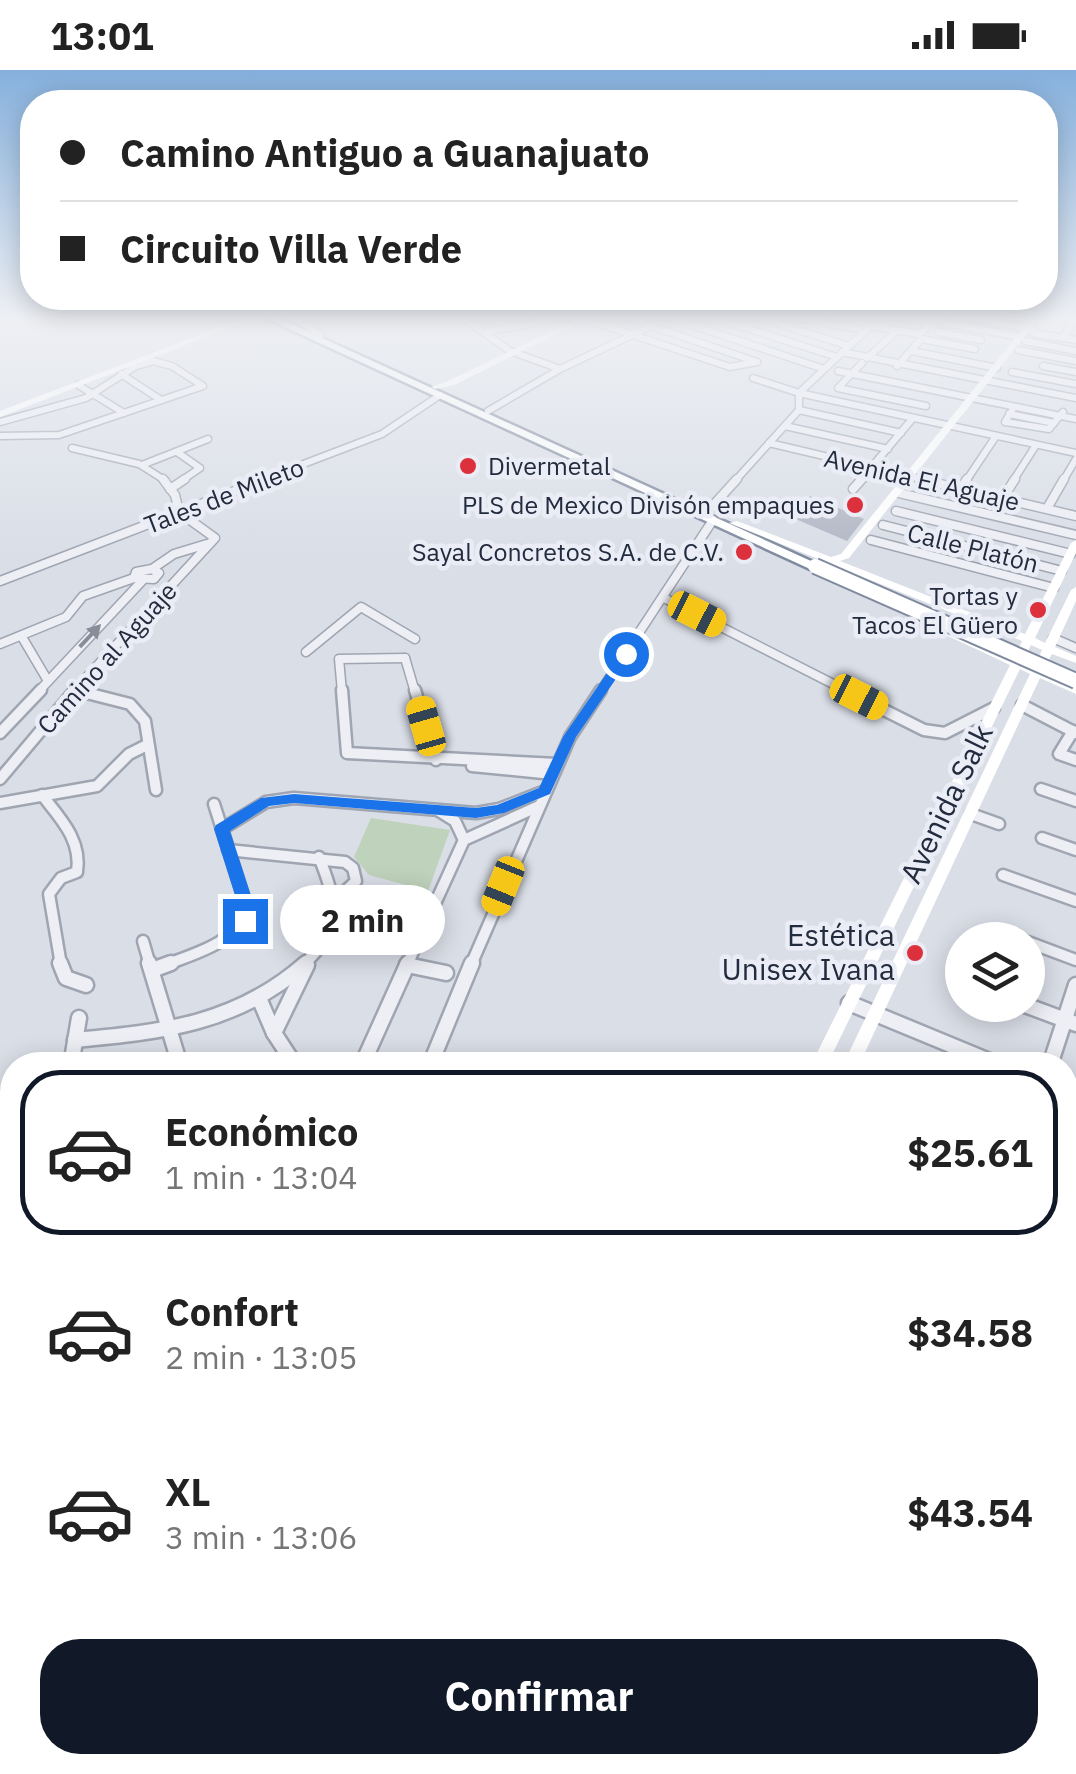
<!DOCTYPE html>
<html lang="es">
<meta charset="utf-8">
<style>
body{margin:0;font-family:"IBM Plex Sans",sans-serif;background:#f2f2f2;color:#222;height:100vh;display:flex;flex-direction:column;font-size:38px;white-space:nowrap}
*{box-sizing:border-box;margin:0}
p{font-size:32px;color:#767676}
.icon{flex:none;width:55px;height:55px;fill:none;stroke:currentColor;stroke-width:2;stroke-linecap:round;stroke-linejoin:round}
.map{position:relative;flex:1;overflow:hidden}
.drawer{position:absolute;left:0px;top:982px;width:1078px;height:722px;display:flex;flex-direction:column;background:#fff;border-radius:40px 40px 0 0;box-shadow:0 5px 25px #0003}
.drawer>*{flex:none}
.top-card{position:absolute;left:20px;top:20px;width:1038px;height:220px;border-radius:40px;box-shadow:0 5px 25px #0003;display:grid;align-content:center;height:220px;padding:0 40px;background:#fff}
.fabs{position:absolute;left:945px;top:852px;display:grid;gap:20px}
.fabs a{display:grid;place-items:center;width:100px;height:100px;border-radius:50%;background:#fff;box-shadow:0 5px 25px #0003;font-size:50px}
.end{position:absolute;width:45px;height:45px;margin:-22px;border:12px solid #1a73e8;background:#fff;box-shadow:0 0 0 5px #fff}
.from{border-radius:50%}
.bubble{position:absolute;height:70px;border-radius:35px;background:#fff;box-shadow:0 5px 25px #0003;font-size:32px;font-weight:800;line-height:70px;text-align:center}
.car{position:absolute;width:30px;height:60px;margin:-30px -15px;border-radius:12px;box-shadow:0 0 8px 2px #0007;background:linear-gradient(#f5c518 24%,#345 0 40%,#f5c518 0 76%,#345 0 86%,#f5c518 0)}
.top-card b{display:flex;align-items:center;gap:35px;height:95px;font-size:38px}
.top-card b+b{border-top:2px solid #e0e0e0}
.top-card i{width:25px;height:25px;background:#222}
ul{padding:18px 0 0;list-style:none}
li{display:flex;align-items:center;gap:30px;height:165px;margin:0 20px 15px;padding:0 20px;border:5px solid transparent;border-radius:40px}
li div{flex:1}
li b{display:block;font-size:38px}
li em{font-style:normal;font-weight:800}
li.current{border-color:#111827}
li>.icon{width:90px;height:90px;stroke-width:1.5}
.button{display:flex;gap:20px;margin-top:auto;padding:20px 40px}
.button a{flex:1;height:115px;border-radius:40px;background:#111827;color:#fff;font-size:40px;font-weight:800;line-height:115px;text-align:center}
.status{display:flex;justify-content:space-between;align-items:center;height:70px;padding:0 50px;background:#fff;direction:ltr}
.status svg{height:28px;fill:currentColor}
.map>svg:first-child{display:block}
</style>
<div class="status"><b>13:01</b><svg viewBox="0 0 49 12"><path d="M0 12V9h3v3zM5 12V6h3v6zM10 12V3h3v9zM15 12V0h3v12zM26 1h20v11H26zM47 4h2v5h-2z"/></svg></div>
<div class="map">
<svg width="1076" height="1704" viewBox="0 0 1076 1704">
<rect width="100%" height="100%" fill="#dadee7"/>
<polygon fill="#bfd2bb" points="371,748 450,760 428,821 369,805 354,787"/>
<polygon fill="#b1b7c4" points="810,426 864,449 847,471 791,447"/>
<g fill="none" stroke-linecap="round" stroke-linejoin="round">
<g stroke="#9fa5b1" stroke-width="9">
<g id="street-far4">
<polyline points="292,247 321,265"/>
<polyline points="462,247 510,281 560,299"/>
<polyline points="625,247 757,292"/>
<polyline points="668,247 824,299"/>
<polyline points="712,247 837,287"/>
<polyline points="756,247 849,276"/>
<polyline points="792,247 866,260"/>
<polyline points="966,247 1034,259"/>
<polyline points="1055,247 1076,251"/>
<polyline points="901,248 931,254"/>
<polyline points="588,250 730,297 757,292"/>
<polyline points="468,251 493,247"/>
<polyline points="934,251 1021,267"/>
<polyline points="870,256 919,264 938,247"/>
<polyline points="483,262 568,247"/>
<polyline points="938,262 981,270"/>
<polyline points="1032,263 1076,270"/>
<polyline points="1062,268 1076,249"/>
<polyline points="1025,271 1076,281"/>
<polyline points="1018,280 1076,291"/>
<polyline points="912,281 997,298"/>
<polyline points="842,282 1076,328"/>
<polyline points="867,288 897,261"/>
<polyline points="862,293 838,318 926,336"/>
<polyline points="897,296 921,269 975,279"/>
<polyline points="1043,296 1076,302"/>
<polyline points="838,301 1076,349"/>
<polyline points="1012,302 1076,314"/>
<polyline points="121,304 161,330"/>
<polyline points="753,308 799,323 1076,383"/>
<polyline points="78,315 124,343"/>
<polyline points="1014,337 1005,352 1049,359 1063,342"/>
<polyline points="799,340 901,363"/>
<polyline points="488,341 560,299 651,256"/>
<polyline points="1009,344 1054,353"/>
<polyline points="0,352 86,328 136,296 153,291 172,296 203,316 59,365 0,366"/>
<polyline points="785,356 888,379"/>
<polyline points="769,373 930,411"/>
<polyline points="72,378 139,394 166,411"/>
<polyline points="177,382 200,398 181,411"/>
<polyline points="142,395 208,369"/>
<polyline points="259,411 382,364 440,325"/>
<polyline points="735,411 799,340 799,323 880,247"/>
<polyline points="860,411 913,348"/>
<polyline points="966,411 996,366"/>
<polyline points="1013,411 1036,375"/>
<polyline points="1063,411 1076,389"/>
</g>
</g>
<g stroke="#9fa5b1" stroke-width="11">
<g id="street-far3">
<polyline points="919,409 1076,446"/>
<polyline points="963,415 967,409"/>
<polyline points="170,419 185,409"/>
<polyline points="853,419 862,409"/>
<polyline points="899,423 1076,465"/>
<polyline points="1003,428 1015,409"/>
<polyline points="1049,435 1064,409"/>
<polyline points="708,441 737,409"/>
<polyline points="896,441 1071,484"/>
<polyline points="883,455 1062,501"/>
<polyline points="871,470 1054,518"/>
<polyline points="152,499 174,484 207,474"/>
<polygon points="152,499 159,503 154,509 134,508 136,502"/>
<polyline points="0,511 266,409"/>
<polyline points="664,528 849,622"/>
<polyline points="22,567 48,611"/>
<polyline points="1053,568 1076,578"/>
<polyline points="0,574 66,547 83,526 134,508"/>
<polyline points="306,582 361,537 415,569"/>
<polyline points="405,588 415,622"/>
<polyline points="75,620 83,622"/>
<polyline points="38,622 142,511"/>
<polyline points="73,622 215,468 179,442 175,425 163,409"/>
<polyline points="342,622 339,589 405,588"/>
<polyline points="600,622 713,450"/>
</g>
</g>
<g stroke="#9fa5b1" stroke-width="15">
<g id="street-far2">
<polyline points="75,620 130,634 145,651 156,720"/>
<polyline points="342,620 347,683 557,694"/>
<polyline points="415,620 436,690"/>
<polyline points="844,620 924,660 945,663 994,638"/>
<polyline points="1022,635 1076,663"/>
<polyline points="1073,661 1059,684 1076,690"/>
<polyline points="0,663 41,620"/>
<polyline points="472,696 553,704"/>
<polyline points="0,709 75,620"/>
<polyline points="1041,719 1076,731"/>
<path d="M42,725c18,23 40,45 35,77l-16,6 -12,16 12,71"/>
<polyline points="0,733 97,716 129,684 147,675"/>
<polyline points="439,741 455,751 464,770"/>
<polyline points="971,744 999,754"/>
<polyline points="222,759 266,732 294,728 476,743 499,739 545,721"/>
<polyline points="1042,768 1076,780"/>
<polyline points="228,780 345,792 353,798 356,811 335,831"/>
<polyline points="1003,805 1076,831"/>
<polyline points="1002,862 1023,870"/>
<polyline points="143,871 150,895"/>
<polyline points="1028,872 1076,890"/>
<path d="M165,895c31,-12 68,-21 83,-54l-34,-107"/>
<path d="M303,895c40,-36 34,-63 16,-108"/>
<polyline points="407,895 464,770 539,736"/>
<polyline points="471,895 570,667 601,620"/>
</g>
</g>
<g stroke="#9fa5b1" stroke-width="19">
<g id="street-far1">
<polyline points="60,893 66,908 86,915"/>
<polyline points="149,893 180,995"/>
<polyline points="407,895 446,903"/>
<polyline points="155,899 171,893"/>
<polyline points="958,911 962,912"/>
<polyline points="259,928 274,963 295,995"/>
<polyline points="849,933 999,995"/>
<polyline points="1025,935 1076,954"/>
<polyline points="274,963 307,895"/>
<path d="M75,970c88,-8 162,-16 231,-77"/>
<polyline points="71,995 79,948"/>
<polyline points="362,995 408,893"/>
<polyline points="430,995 472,893"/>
<polyline points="1050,995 1076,915"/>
<polyline points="1065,1022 1076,1027"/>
<polyline points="1065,1106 1076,1111"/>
<polyline points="1065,1195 1076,1200"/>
<polyline points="0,1245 12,1243"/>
</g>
</g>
<g stroke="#9fa5b1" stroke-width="22">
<g id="street">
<polyline points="1065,1300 1076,1305"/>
<polyline points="0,1386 12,1366"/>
<polyline points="1065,1417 1073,1420"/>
<polyline points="0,1469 12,1474"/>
<polyline points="0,1492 12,1497"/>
<polyline points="0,1654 12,1659"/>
<polyline points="1018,1692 1037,1704"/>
<polyline points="1,1704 12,1684"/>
<polyline points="77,1704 83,1692"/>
<polyline points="103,1704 109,1692"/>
<polyline points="181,1704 186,1692"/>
<polyline points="323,1704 330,1692"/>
</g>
</g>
<g stroke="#808a9f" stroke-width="5">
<polygon id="highway" points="263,247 276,247 822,496 810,499"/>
</g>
<use href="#street-far4" stroke="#edeff5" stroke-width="6"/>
<use href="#street-far3" stroke="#edeff5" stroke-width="8"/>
<use href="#street-far2" stroke="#edeff5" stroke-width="10"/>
<use href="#street-far1" stroke="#edeff5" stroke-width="14"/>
<use href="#street" stroke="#edeff5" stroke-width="18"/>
<g fill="#fff" fill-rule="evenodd">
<polygon points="247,247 258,247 0,347 0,341"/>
<polygon points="581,247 591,247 454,315 435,319 431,317 448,311"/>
<path d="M1032,247h8l-191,241 -9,3 185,73 46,-91 5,-3v13l-41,85 10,5 26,-53 5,-3v14l-21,46 21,9v7l-24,-9 -9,17 33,15v8l-36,-16 -181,387h-16l187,-391 -10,-5 -193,396h-16l199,-400 -94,-44 2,-2h8l88,39 8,-17 -293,-118 8,-2 94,36 10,-3zM1031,575l11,5 -8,17 -11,-5z"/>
<polygon points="459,1692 486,1692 481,1704 454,1704"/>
<polygon points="505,1692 531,1692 526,1704 500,1704"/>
</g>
<use href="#highway" fill="#fff" fill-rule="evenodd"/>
<g stroke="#808a9f" stroke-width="18" stroke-linecap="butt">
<polyline id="highway-bridge" points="815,496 1076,611"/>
</g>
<use href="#highway-bridge" stroke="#fff" stroke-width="14"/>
</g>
<defs><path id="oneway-solid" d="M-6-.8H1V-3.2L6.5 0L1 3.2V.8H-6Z" transform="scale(2.5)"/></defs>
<use fill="#888d9a" href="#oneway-solid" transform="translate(90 566) rotate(-47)"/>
<linearGradient id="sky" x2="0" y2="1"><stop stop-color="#85b0dd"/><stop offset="0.51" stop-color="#eef0f4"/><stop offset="1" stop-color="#eef0f4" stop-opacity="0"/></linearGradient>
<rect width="1076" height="486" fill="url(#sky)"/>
<polygon fill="#1a73e8" points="622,581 633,584 576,667 550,724 504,743 476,748 294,733 269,736 230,761 256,841 251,855 239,855 240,841 214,759 216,755 261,728 294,724 476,738 497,735 539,718 563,667"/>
<g fill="#dc303d" stroke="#eaedf5" stroke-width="4">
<circle cx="468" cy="396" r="10"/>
<circle cx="855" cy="435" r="10"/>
<circle cx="744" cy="482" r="10"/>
<circle cx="1038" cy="540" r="10"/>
<circle cx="915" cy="883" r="10"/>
</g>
<g text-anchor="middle" stroke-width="9" stroke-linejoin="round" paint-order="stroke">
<g font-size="25" fill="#232b3e" stroke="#eaedf5" text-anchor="end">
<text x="488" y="405" text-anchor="start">Divermetal</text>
<text x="835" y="444">PLS de Mexico Divisón empaques</text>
<text x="724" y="491">Sayal Concretos S.A. de C.V.</text>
<text x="1018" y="535">Tortas y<tspan x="1018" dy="29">Tacos El Güero</tspan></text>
</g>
<g font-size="25" fill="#232b3e" stroke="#eaedf5">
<text transform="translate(922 410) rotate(13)" y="9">Avenida El Aguaje</text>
<text transform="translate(224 426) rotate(-21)" y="9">Tales de Mileto</text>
<text transform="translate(973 478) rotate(14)" y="9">Calle Platón</text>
<text transform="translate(107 588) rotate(-48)" y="9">Camino al Aguaje</text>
</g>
<g font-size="30" fill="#232b3e" stroke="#eaedf5">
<text transform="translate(947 734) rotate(-64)" y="10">Avenida Salk</text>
</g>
<g font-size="30" fill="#232b3e" stroke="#eaedf5" text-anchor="end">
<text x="895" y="876">Estética<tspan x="895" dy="34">Unisex Ivana</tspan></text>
</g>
</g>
</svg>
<div class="fabs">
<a><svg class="icon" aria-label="layers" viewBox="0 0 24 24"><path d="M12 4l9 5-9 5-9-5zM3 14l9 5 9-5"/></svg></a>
</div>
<i class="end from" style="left:626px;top:584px"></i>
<i class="end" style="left:245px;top:851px"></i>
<div class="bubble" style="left:280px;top:815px;width:165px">2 min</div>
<i class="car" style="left:697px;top:544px;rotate:117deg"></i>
<i class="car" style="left:859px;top:627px;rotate:117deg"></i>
<i class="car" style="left:426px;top:656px;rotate:344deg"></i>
<i class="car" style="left:503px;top:816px;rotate:202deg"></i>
<div class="top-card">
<b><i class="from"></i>Camino Antiguo a Guanajuato</b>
<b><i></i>Circuito Villa Verde</b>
</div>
<section class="drawer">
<ul>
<li class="current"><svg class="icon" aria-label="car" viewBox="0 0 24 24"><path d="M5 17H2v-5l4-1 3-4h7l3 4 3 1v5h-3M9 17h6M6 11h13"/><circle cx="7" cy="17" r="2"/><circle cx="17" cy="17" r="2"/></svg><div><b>Económico</b><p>1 min · 13:04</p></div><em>$25.61</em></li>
<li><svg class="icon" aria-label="car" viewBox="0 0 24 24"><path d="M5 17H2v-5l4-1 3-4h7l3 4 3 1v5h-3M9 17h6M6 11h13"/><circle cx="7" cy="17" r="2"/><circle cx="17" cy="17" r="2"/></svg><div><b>Confort</b><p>2 min · 13:05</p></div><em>$34.58</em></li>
<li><svg class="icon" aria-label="car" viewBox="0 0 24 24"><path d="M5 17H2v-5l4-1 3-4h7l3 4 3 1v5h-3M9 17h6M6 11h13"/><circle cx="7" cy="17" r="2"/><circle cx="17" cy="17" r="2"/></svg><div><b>XL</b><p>3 min · 13:06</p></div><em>$43.54</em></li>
</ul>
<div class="button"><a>Confirmar</a></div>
</section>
</div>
